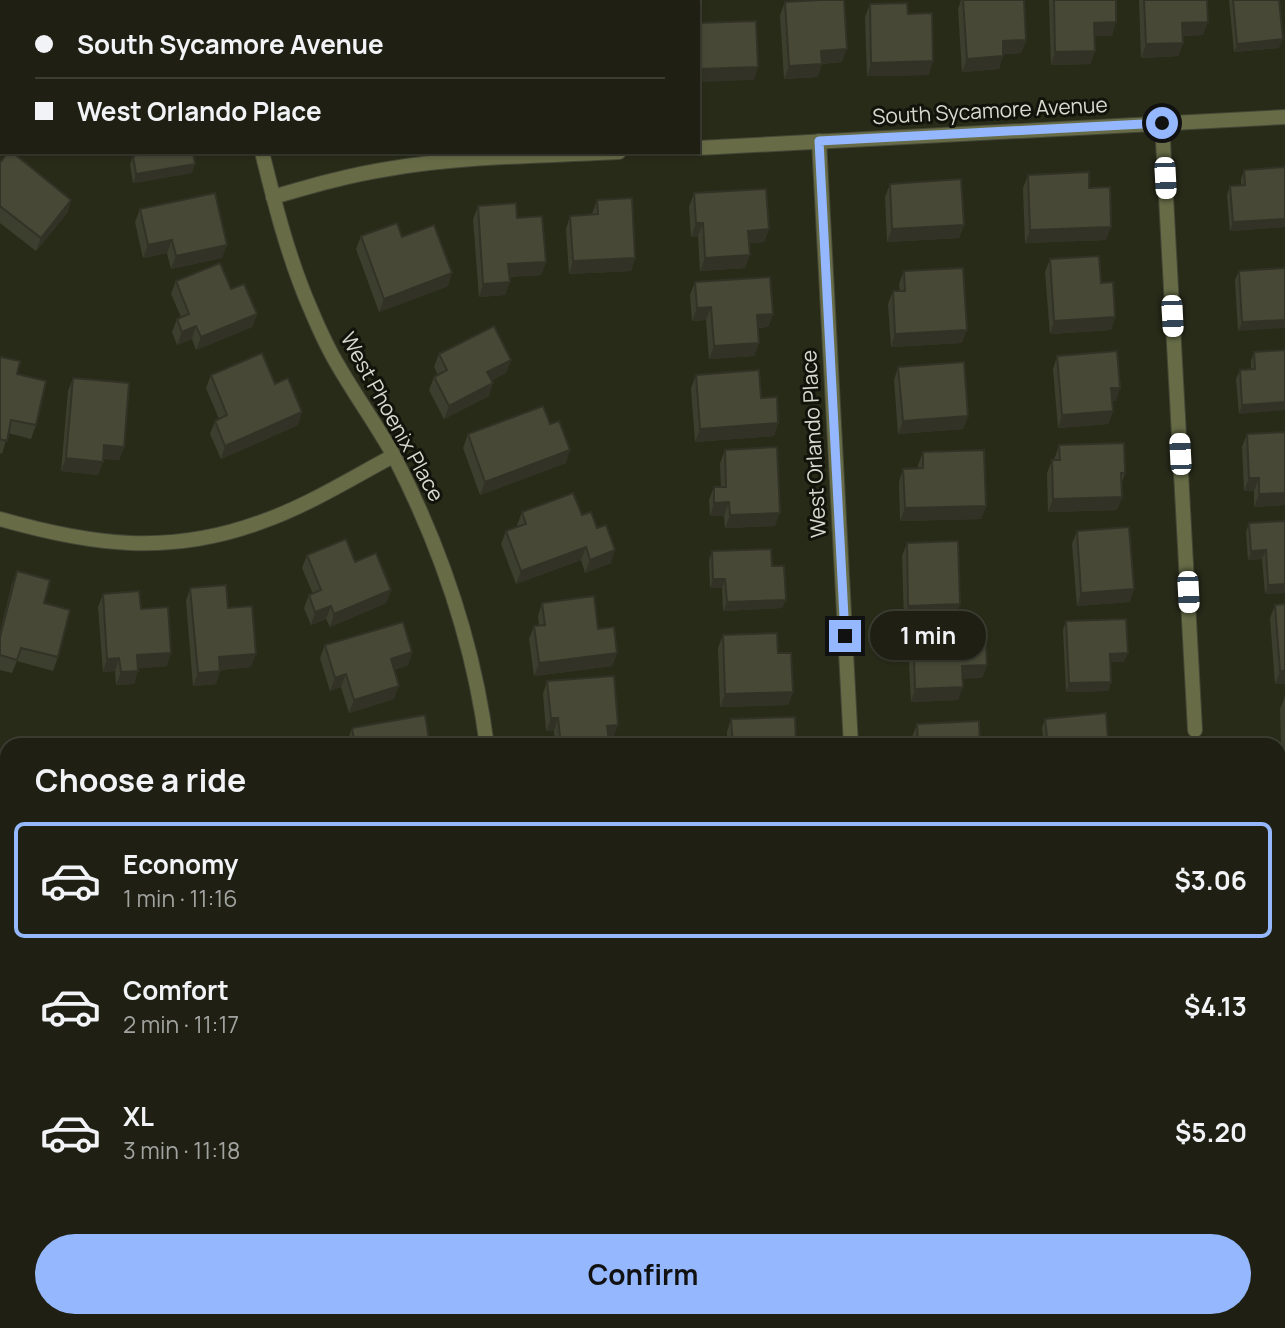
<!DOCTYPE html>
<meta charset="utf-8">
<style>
body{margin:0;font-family:Manrope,sans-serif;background:#27281c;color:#f1f3f6;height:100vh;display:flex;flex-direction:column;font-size:26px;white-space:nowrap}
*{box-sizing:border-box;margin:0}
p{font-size:23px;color:#a1a3a0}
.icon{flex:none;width:38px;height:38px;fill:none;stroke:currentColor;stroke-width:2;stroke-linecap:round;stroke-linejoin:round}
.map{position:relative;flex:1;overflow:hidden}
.sheet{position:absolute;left:0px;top:738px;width:1286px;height:590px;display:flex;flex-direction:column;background:#1f2013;border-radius:21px 21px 0 0;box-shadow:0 2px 5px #0004,0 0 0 2px #3c3e33}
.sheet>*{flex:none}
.banner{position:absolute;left:0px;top:0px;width:700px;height:154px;box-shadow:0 2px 5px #0004,0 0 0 2px #3c3e33;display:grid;align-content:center;height:154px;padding:0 35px;background:#1f2013}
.end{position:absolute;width:32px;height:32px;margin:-16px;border:9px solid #94b7fd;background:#111;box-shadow:0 0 0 4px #111}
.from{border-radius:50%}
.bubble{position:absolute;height:49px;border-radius:24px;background:#1f2013;box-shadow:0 2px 5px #0004,0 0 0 2px #3c3e33;font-size:23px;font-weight:700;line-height:49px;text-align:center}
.car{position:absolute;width:21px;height:42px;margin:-21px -10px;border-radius:9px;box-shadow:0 0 5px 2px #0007;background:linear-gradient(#fff 24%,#345 0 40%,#fff 0 76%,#345 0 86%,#fff 0)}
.banner b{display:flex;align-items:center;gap:24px;height:66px;font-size:26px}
.banner b+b{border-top:2px solid #3c3e33}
.banner i{width:18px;height:18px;background:#f1f3f6}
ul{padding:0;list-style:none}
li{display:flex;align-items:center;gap:21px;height:116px;margin:0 14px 10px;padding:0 21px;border:4px solid transparent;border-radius:10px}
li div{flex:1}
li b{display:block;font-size:26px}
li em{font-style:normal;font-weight:700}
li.active{border-color:#94b7fd}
li>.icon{width:63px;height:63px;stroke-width:1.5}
h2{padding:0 35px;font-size:32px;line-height:84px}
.primary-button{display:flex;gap:14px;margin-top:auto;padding:14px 35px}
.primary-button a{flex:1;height:80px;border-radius:42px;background:#94b7fd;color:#111;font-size:28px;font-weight:700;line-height:80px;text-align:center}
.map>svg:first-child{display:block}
</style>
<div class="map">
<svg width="1285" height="1328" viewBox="0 0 1285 1328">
<rect width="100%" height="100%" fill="#292b19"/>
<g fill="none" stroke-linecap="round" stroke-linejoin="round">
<g stroke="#454736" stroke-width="16">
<g id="minor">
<polyline points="232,0 232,2"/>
<polyline points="1162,123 1195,730"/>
<polyline points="819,141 851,746"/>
<polyline points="698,148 1285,117"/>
<path d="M262,152c13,53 27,108 49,158 8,19 17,39 28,57 18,31 39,60 56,91 46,90 79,187 92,288"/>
<path d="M273,197c38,-11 76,-22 115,-28 75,-13 154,-13 231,-17"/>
<path d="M0,519c91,26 169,37 261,3 46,-16 89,-43 132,-66"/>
<polyline points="0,984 7,982"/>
<polyline points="1279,1095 1285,1093"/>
<polyline points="1227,1321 1227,1328"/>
<polyline points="831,1328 844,1321"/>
</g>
</g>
<use href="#minor" stroke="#676c47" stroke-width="14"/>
</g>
<g fill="#3d3f2e">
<polygon points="961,0 1024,0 1026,40 1021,53 1003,54 999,69 962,72 958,9"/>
<polygon points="1049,0 1116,0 1112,36 1094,36 1095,51 1090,64 1051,65"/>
<polygon points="1139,0 1207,0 1203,35 1183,36 1183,43 1178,56 1141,58"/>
<polygon points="1229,0 1279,0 1279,48 1234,52"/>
<polygon points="785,2 842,62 822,64 817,77 784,79 780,15"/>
<polygon points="870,4 929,75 867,76 865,17"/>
<polygon points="143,152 193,152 192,173 133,183 130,165 133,156 144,154"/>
<polygon points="0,163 71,200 67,213 36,251 0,223"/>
<polygon points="1285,167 1285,227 1230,231 1227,195 1230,186 1241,186 1241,179 1244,170"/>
<polygon points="1028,175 1089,188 1106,240 1025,243 1023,188"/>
<polygon points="890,184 964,225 959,238 887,242 885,197"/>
<polygon points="694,193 769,229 764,242 749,243 745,268 700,271 698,236 691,237 689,207"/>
<polygon points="597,200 635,258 631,271 569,274 566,229 570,216 592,214"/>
<polygon points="478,206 517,218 546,262 541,275 509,277 505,295 479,297 473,219"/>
<polygon points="140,209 222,258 171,269 167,253 143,258 135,222"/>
<polygon points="361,236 402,237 448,286 379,312 356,249"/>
<polygon points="1050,259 1101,283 1115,317 1111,330 1050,334 1045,272"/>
<polygon points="1285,268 1238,331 1235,280 1239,271"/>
<polygon points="904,271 962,343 891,347 888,304 893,291 900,291 899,284"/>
<polygon points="176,281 231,289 257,314 252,327 196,350 192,339 177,345 172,332 177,319 181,317 171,294"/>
<polygon points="695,282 773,314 768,327 758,328 759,343 754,356 709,359 706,320 692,321 690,295"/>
<polygon points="1285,350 1239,414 1236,379 1240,370 1251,369 1251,361 1254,352"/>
<polygon points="439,354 511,360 506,373 492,380 489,396 444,419 429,390 434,377 438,375 434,367"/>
<polygon points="1057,356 1116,401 1112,401 1113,411 1108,424 1058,428 1053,369"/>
<polygon points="0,357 17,374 36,425 31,439 8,433 2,454 0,453"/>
<polygon points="898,367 968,416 963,429 898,434 894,380"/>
<polygon points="211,375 275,384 298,425 221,459 210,434 215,421 219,419 206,388"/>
<polygon points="696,375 761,398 778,423 774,436 695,442 691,388"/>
<polygon points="73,378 124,447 119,460 103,459 98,475 61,471 68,391"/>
<polygon points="550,424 566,463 480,495 463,448 468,434"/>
<polygon points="1285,432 1285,505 1254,507 1254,491 1244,491 1242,447 1247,434"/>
<polygon points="1059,445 1125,473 1122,482 1122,497 1117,510 1048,512 1047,473 1052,460 1054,460"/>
<polygon points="725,450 775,526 725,528 724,516 710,516 709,500 714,487 721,487 720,463"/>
<polygon points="923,452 986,506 981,519 900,521 899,482 903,469 918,469 918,465"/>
<polygon points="522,512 582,515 611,563 585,573 581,560 516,584 501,544 506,531 518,527 517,525"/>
<polygon points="1285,521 1285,593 1265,594 1262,559 1248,560 1246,532 1249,523"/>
<polygon points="1077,531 1130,602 1077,606 1072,544"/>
<polygon points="907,543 960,604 955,617 904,619 902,556"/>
<polygon points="712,551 772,566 786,600 782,608 723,611 722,588 710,588 709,560"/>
<polygon points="307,555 355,562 391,590 386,603 330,627 326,619 311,625 304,608 309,595 313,594 302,568"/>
<polygon points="17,571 44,603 58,657 53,671 17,661 12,673 0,670 0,632 12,584"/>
<polygon points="190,588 228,608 251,667 220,670 216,684 193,686 186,601"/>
<polygon points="103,594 141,609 167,666 138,668 134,684 116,685 115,671 103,672 98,607"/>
<polygon points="542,603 598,629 617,653 612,666 534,676 529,639 534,626 539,625 538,616"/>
<polygon points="1275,605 1285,684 1275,684 1270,618"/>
<polygon points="1066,621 1124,662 1110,662 1111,682 1108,691 1066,692 1063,630"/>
<polygon points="913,629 987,665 982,678 963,678 958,700 911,702 908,642"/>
<polygon points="723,635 778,653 793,692 788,705 720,707 718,648"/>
<polygon points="325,645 412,652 408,665 394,670 394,699 349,713 341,687 330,691 320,658"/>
<polygon points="547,681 613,738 608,738 608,746 555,746 554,731 546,731 543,694"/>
<polygon points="1285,696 1285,781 1282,782 1280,709"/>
<polygon points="731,719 796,746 727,746 727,732"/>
<polygon points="1045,719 1108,740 1106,746 1044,746 1042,728"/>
<polygon points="917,724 980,746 913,746 912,737"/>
<polygon points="352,728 430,746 348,746 347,742"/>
<polygon points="1285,1177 1285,1225 1283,1226 1280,1190"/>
<polygon points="323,1321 361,1321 359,1327"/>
<polygon points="481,1321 540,1321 538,1328 508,1328 508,1323 481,1326"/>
<polygon points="589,1321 624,1321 594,1328 591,1328"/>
<rect x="1117" y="1321" width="49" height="7"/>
</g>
<g fill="#323326">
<polygon points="23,0 23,2 2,2 2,14 0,14 0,1"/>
<polygon points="1116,22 1112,36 1089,36 1094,23"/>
<polygon points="1208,22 1203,35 1177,36 1182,23"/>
<polygon points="1283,39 1279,48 1234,52 1237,44"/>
<polygon points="1026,40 1021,53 998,55 1003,41"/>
<polygon points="1183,43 1178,56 1141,58 1146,44"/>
<polygon points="847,49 842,62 816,64 821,51"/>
<polygon points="1095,51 1090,64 1051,65 1055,52"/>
<polygon points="1003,56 999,69 962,72 967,59"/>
<polygon points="933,61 929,75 867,76 871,63"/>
<polygon points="822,64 817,77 784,79 789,66"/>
<polygon points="758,67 754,80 698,82 698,69"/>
<rect x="0" y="91" width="2" height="13"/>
<polygon points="195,164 192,173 133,183 136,174"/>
<polygon points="71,200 67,213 36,251 41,238"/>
<polygon points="1285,219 1285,227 1230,231 1233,222"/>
<polygon points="696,223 703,223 698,236 691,237"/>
<polygon points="964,225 959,238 887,242 892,229"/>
<polygon points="1111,227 1106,240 1025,243 1030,230"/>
<polygon points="769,229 764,242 743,244 748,231"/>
<polygon points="172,240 167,253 143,258 148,245"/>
<polygon points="227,245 222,258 171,269 176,256"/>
<polygon points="750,255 745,268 700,271 705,258"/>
<polygon points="635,258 631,271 569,274 573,261"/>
<polygon points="546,262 541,275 503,277 508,264"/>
<polygon points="452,273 448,286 379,312 384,299"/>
<polygon points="510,282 505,295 479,297 483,284"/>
<polygon points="711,307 706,320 692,321 697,308"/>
<polygon points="257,314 252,327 196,350 201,337"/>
<polygon points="773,314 768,327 752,328 757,315"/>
<polygon points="1115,317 1111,330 1050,334 1054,321"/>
<polygon points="1285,320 1285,328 1238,331 1242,322"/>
<polygon points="196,326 192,339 177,345 182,332"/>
<polygon points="967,330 962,343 891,347 895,334"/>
<polygon points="759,343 754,356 709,359 714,346"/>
<polygon points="511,360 506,373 483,385 487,372"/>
<polygon points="493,383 489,396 444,419 449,406"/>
<polygon points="1111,388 1120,388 1116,401 1106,401"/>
<polygon points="1285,402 1285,410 1239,414 1242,405"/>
<polygon points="1113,411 1108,424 1058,428 1062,415"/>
<polygon points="302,412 298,425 221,459 225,446"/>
<polygon points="968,416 963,429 898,434 903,421"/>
<polygon points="778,423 774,436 695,442 700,429"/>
<polygon points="104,445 124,447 119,460 100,458"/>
<polygon points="570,450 566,463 480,495 485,482"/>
<polygon points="66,458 103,462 98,475 61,471"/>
<polygon points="1249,478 1259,478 1254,491 1244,491"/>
<polygon points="1285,493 1285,505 1254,507 1259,494"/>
<polygon points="1122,497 1117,510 1048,512 1053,499"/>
<polygon points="729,502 724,516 710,516 714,503"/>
<polygon points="986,506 981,519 900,521 905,508"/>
<polygon points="780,513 775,526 725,528 730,515"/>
<polygon points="586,547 581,560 516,584 521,571"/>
<polygon points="615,550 611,563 585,573 590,560"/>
<polygon points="1266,550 1262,559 1248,560 1251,551"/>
<polygon points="713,579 725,579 722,588 710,588"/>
<polygon points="1285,584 1285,593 1265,594 1268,585"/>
<polygon points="1134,589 1130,602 1077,606 1081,593"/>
<polygon points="391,590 386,603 330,627 334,614"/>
<polygon points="786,600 782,608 723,611 727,602"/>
<polygon points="960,604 955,617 904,619 908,606"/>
<polygon points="331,606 326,619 311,625 315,612"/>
<polygon points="412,652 408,665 386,672 391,659"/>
<polygon points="171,653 167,666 132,669 137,655"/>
<polygon points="617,653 612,666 534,676 539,663"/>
<polygon points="1128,653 1124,662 1107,662 1110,654"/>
<polygon points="256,654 251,667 214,670 219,657"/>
<polygon points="119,658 115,671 103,672 107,659"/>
<polygon points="987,665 982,678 958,679 962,666"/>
<polygon points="138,671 134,684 116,685 121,672"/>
<polygon points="220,671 216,684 193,686 198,673"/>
<polygon points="1280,671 1285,671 1285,684 1275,684"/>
<polygon points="346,674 341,687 330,691 335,678"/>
<polygon points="1111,682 1108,691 1066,692 1069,683"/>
<polygon points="399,686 394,699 349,713 354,700"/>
<polygon points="963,687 958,700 911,702 915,689"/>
<polygon points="793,692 788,705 720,707 725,694"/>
<polygon points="551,718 558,718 554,731 546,731"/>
<polygon points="618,725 613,738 603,739 607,726"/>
<polygon points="1108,740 1106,746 1090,746 1092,741"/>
<polygon points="609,742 608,746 565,746"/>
<polygon points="1285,834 1285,843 1279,848 1280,838"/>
<polygon points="1285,848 1285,852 1282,860 1279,862 1279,853"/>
<polygon points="7,907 7,920 0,920 0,908"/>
<polygon points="382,1321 445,1321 443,1328 425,1328 408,1326 407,1328 380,1328"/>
<polygon points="483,1321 508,1321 508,1323 481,1326"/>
<polygon points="593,1321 624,1321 591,1328"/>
<polygon points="540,1322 538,1328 513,1328 514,1325"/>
</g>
<g fill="#474936" stroke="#323326" stroke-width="2">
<polygon points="820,0 844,0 847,49 821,51 822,64 789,66 785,2"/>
<polygon points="963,0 1024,0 1026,40 1003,41 1003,56 967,59"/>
<polygon points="1054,0 1116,0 1116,22 1094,23 1095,51 1055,52"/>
<polygon points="1144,0 1207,0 1208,22 1182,23 1183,43 1146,44"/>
<polygon points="1233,0 1279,0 1283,39 1237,44"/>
<polygon points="907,3 908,14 932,13 933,61 871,63 870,4"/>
<polygon points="756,21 758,67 698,69 698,23"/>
<rect x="0" y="27" width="2" height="64"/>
<polygon points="8,152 12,152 71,200 41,238 0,206 0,163"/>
<polygon points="148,152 193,152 195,164 136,174 133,156 148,153"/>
<polygon points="1285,167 1285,219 1233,222 1230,186 1245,185 1244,170"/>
<polygon points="1089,172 1089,188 1110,187 1111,227 1030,230 1028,175"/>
<polygon points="961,179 964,225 892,229 890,184"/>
<polygon points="766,189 769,229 748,231 750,255 705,258 703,223 696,223 694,193"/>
<polygon points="215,193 227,245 176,256 172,240 148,245 140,209"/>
<polygon points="632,198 635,258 573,261 570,216 598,214 597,200"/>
<polygon points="516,203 517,218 542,216 546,262 508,264 510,282 483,284 478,206"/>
<polygon points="397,223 402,237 434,225 452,273 384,299 361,236"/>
<polygon points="1099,256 1101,283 1113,282 1115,317 1054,321 1050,259"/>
<polygon points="220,263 231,289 244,284 257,314 201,337 196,326 182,332 177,319 189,314 176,281"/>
<polygon points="963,268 967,330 895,334 893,291 905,291 904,271"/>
<polygon points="1285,268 1285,320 1242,322 1239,271"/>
<polygon points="770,277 773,314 757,315 759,343 714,346 711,307 697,308 695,282"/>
<polygon points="494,326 511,360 487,372 493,383 449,406 434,377 447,370 439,354"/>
<polygon points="1285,350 1285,402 1242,405 1240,370 1255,369 1254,352"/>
<polygon points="1117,351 1120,388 1111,388 1113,411 1062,415 1057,356"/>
<polygon points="262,353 275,384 288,378 302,412 225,446 215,421 227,415 211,375"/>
<polygon points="0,357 20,361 17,374 46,381 36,425 11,420 7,441 0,439"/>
<polygon points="964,362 968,416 903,421 898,367"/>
<polygon points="759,370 761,398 777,397 778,423 700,429 696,375"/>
<polygon points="73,378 129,383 124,447 104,445 103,462 66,458"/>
<polygon points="543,406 550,424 559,421 570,450 485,482 468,434"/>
<polygon points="1285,432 1285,493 1259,494 1259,478 1249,478 1247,434"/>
<polygon points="1124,443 1125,473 1121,473 1122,497 1053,499 1052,460 1060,460 1059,445"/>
<polygon points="777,447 780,513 730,515 729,502 714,503 714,487 726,487 725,450"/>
<polygon points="984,450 986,506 905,508 903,469 923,468 923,452"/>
<polygon points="573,493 582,515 591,512 597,528 606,525 615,550 590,560 586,547 521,571 506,531 526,524 522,512"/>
<polygon points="1285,521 1285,584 1268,585 1266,550 1251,551 1249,523"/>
<polygon points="1129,527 1134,589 1081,593 1077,531"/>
<polygon points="346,539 355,562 376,553 391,590 334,614 331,606 315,612 309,595 321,590 307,555"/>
<polygon points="958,541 960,604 908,606 907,543"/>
<polygon points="771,549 772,566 784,566 786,600 727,602 725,579 713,579 712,551"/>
<polygon points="17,571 50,580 44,603 70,610 58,657 21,648 17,660 0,655 0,637"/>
<polygon points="226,585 228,608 252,606 256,654 219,657 220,671 198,673 190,588"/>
<polygon points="139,591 141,609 168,607 171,653 137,655 138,671 121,672 119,658 107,659 103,594"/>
<polygon points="594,596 598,629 614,627 617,653 539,663 534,626 545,625 542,603"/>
<polygon points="1285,604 1285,671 1280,671 1275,605"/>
<polygon points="1126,619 1128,653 1110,654 1111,682 1069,683 1066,621"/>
<polygon points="403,622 412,652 391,659 399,686 354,700 346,674 335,678 325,645"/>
<polygon points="985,627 987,665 962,666 963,687 915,689 913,629"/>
<polygon points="777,633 778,653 791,653 793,692 725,694 723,635"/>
<polygon points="614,676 618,725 607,726 609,742 561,746 558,718 551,718 547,681"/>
<polygon points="1106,713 1108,740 1092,741 1092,746 1048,746 1045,719"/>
<polygon points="425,715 430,746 355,746 352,728"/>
<polygon points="795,717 796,746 733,746 731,719"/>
<polygon points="979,721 980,746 918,746 917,724"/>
<polygon points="1279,782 1285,789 1285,834 1280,838 1285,844 1285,848 1279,853"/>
<polygon points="0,831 7,831 7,907 0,908"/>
<polygon points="386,1321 409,1321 409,1324"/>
<polygon points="513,1321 540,1321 540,1322 514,1325"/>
<polygon points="982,1321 1005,1321 1007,1328 955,1328"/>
<polygon points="1120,1321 1166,1321 1166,1328 1121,1328"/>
</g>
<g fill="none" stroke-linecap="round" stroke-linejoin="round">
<polyline stroke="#94b7fd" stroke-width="9" points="845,636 819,141 1162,123"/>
</g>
<g text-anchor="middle" stroke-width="6" stroke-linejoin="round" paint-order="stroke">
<g font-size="21" fill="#d8dace" stroke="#12130b">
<text transform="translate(990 111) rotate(-3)" y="7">South Sycamore Avenue</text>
<text transform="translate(392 417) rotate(61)" y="7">West Phoenix Place</text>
<text transform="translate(814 444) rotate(-93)" y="7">West Orlando Place</text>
</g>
</g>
</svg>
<i class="end from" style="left:1162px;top:123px"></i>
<i class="end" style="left:845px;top:636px"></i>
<div class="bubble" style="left:870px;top:611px;width:116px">1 min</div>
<i class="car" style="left:1165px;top:178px;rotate:177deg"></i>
<i class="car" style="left:1172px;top:316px;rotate:177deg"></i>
<i class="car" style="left:1180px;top:454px;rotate:357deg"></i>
<i class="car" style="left:1188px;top:592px;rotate:177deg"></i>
<div class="banner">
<b><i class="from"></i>South Sycamore Avenue</b>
<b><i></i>West Orlando Place</b>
</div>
<section class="sheet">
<h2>Choose a ride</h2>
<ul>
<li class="active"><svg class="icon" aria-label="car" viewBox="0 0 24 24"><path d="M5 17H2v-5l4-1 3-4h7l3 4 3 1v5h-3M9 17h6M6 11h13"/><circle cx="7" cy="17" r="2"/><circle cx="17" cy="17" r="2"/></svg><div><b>Economy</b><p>1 min · 11:16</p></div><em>$3.06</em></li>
<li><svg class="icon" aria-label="car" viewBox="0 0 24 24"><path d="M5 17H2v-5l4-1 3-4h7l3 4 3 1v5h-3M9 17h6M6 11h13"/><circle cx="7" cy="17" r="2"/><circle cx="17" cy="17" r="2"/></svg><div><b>Comfort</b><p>2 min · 11:17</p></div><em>$4.13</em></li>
<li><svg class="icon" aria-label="car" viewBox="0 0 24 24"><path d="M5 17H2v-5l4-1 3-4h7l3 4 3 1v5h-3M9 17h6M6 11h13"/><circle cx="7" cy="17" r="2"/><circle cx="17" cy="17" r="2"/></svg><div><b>XL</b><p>3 min · 11:18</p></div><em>$5.20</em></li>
</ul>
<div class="primary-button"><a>Confirm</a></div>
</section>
</div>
